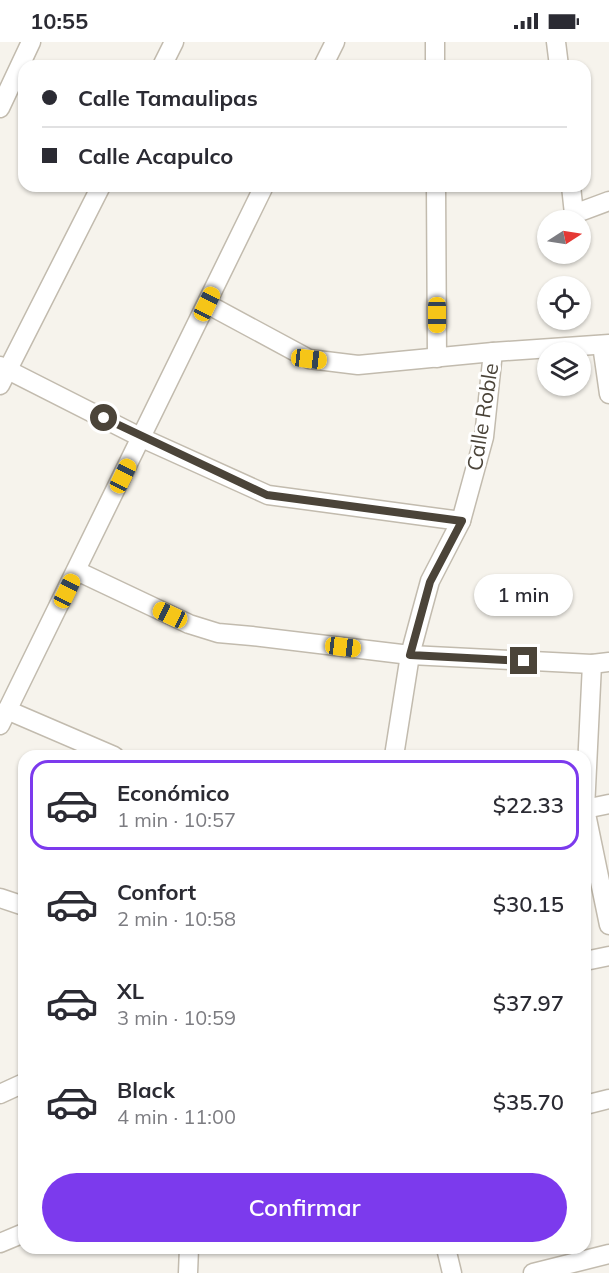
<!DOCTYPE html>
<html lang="es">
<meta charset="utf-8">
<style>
body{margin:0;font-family:Mulish,sans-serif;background:#f7f7f7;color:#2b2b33;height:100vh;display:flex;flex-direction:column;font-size:22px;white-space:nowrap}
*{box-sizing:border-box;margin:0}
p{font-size:20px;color:#7c7c81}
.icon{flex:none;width:33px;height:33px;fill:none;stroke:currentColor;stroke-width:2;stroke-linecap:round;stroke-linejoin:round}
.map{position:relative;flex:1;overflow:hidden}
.panel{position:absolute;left:18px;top:708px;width:573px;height:504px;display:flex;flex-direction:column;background:#fff;border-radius:18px;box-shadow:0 2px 4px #0004}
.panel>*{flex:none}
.hud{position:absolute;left:18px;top:18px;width:573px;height:132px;border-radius:18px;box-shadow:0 2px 4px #0004;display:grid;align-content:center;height:132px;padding:0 24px;background:#fff}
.needle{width:39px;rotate:78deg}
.tools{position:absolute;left:537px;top:168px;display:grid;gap:12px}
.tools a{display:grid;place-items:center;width:54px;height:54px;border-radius:50%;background:#fff;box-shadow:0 2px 4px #0004;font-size:30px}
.end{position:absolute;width:27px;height:27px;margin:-14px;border:8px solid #4b4439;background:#fff;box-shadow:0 0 0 3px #fff}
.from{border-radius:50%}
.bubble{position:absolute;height:42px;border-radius:21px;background:#fff;box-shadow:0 2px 4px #0004;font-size:20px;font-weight:600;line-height:42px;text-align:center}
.car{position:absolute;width:18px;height:36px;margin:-18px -9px;border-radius:8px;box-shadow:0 0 4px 2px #0007;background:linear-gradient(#f5c518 24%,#345 0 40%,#f5c518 0 76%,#345 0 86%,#f5c518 0)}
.hud b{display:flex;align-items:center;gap:21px;height:57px;font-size:22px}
.hud b+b{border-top:2px solid #e1e1e2}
.hud i{width:15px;height:15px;background:#2b2b33}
ul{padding:10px 0 0;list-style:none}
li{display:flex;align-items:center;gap:18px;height:90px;margin:0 12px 9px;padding:0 12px;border:3px solid transparent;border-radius:18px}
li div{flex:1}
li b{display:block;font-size:22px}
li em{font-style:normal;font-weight:600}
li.active{border-color:#7c3aed}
li>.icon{width:54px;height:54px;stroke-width:1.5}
.cta{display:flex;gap:12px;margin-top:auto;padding:12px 24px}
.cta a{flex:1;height:69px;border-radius:36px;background:#7c3aed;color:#fff;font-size:24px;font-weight:600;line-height:69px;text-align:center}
.status{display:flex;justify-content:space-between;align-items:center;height:42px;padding:0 30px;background:#fff;direction:ltr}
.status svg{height:16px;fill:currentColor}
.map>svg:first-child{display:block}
</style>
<div class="status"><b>10:55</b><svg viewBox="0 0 49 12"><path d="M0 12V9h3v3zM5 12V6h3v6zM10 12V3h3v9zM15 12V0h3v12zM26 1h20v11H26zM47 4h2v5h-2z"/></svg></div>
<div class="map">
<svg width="609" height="1231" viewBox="0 0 609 1231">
<rect width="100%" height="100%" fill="#f6f3ec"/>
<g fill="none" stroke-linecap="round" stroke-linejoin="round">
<g stroke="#c2bbae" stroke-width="21">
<g id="street">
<polyline points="435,0 435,24"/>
<polyline points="556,0 559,24"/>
<polyline points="162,24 174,0"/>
<polyline points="323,24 335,0"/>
<polyline points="0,66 31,0"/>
<polyline points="436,144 437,316"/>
<polyline points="571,144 574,172 609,159"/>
<polyline points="207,262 309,317 358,323 493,310 609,302"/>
<polyline points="602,303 609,352"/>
<polyline points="0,324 142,396 268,453 461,479"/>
<polyline points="0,343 101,144"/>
<polyline points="77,529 189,582 218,591 252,594 410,613 592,622 609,620"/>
<polyline points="592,622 585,767 609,883"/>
<polyline points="7,668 114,714"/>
<polyline points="0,683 264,144"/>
<polyline points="394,714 410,613 421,572 430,539 461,479 484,395 493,310"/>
<polyline points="585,767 609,762"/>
<polyline points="0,856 24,864"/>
<polyline points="585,919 609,914"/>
<polyline points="0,1052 24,1041"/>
<polyline points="585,1063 609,1057"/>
<polyline points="0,1201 24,1191"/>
<polyline points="446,1206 452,1231"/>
<polyline points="188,1231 189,1206"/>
<polyline points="533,1231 609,1212"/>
</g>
</g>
<use href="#street" stroke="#fff" stroke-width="18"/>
</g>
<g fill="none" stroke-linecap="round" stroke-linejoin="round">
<polyline stroke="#4b4439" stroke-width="8" points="104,376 267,453 462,479 430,540 410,613 524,619"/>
</g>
<g text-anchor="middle" stroke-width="6" stroke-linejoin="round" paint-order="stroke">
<g font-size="21" fill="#4b4439" stroke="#fff">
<text transform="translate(483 375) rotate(-81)" y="7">Calle Roble</text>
</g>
</g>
</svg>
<div class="tools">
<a><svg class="needle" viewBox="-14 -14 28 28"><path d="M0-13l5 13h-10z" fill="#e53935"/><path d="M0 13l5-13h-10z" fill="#7c7c81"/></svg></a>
<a><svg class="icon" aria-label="locate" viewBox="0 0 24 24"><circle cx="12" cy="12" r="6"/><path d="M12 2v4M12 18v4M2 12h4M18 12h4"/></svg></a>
<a><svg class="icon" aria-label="layers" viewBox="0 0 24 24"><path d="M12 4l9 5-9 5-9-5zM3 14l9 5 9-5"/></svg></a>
</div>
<i class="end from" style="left:104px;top:376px"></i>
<i class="end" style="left:524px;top:619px"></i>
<div class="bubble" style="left:474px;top:532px;width:99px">1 min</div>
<i class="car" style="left:207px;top:262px;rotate:26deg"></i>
<i class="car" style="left:437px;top:273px;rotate:180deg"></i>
<i class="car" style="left:309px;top:317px;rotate:97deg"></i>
<i class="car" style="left:123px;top:434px;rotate:26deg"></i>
<i class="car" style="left:67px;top:549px;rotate:26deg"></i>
<i class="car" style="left:170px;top:573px;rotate:295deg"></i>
<i class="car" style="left:343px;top:605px;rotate:97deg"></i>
<div class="hud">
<b><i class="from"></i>Calle Tamaulipas</b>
<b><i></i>Calle Acapulco</b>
</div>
<section class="panel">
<ul>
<li class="active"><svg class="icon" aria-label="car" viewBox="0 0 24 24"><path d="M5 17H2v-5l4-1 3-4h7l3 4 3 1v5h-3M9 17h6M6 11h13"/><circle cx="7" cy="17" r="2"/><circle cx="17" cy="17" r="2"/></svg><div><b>Económico</b><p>1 min · 10:57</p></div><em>$22.33</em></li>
<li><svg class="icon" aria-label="car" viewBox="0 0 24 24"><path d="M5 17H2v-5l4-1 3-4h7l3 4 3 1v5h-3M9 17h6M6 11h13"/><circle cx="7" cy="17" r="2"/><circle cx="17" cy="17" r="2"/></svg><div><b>Confort</b><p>2 min · 10:58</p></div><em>$30.15</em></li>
<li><svg class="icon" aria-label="car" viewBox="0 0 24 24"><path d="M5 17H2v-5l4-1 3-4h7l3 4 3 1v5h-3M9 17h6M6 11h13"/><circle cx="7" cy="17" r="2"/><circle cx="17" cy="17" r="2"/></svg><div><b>XL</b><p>3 min · 10:59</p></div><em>$37.97</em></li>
<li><svg class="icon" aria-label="car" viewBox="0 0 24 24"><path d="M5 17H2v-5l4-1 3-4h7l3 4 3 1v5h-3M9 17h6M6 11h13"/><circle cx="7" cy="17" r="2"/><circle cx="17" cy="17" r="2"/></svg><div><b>Black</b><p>4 min · 11:00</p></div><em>$35.70</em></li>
</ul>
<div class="cta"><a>Confirmar</a></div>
</section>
</div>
